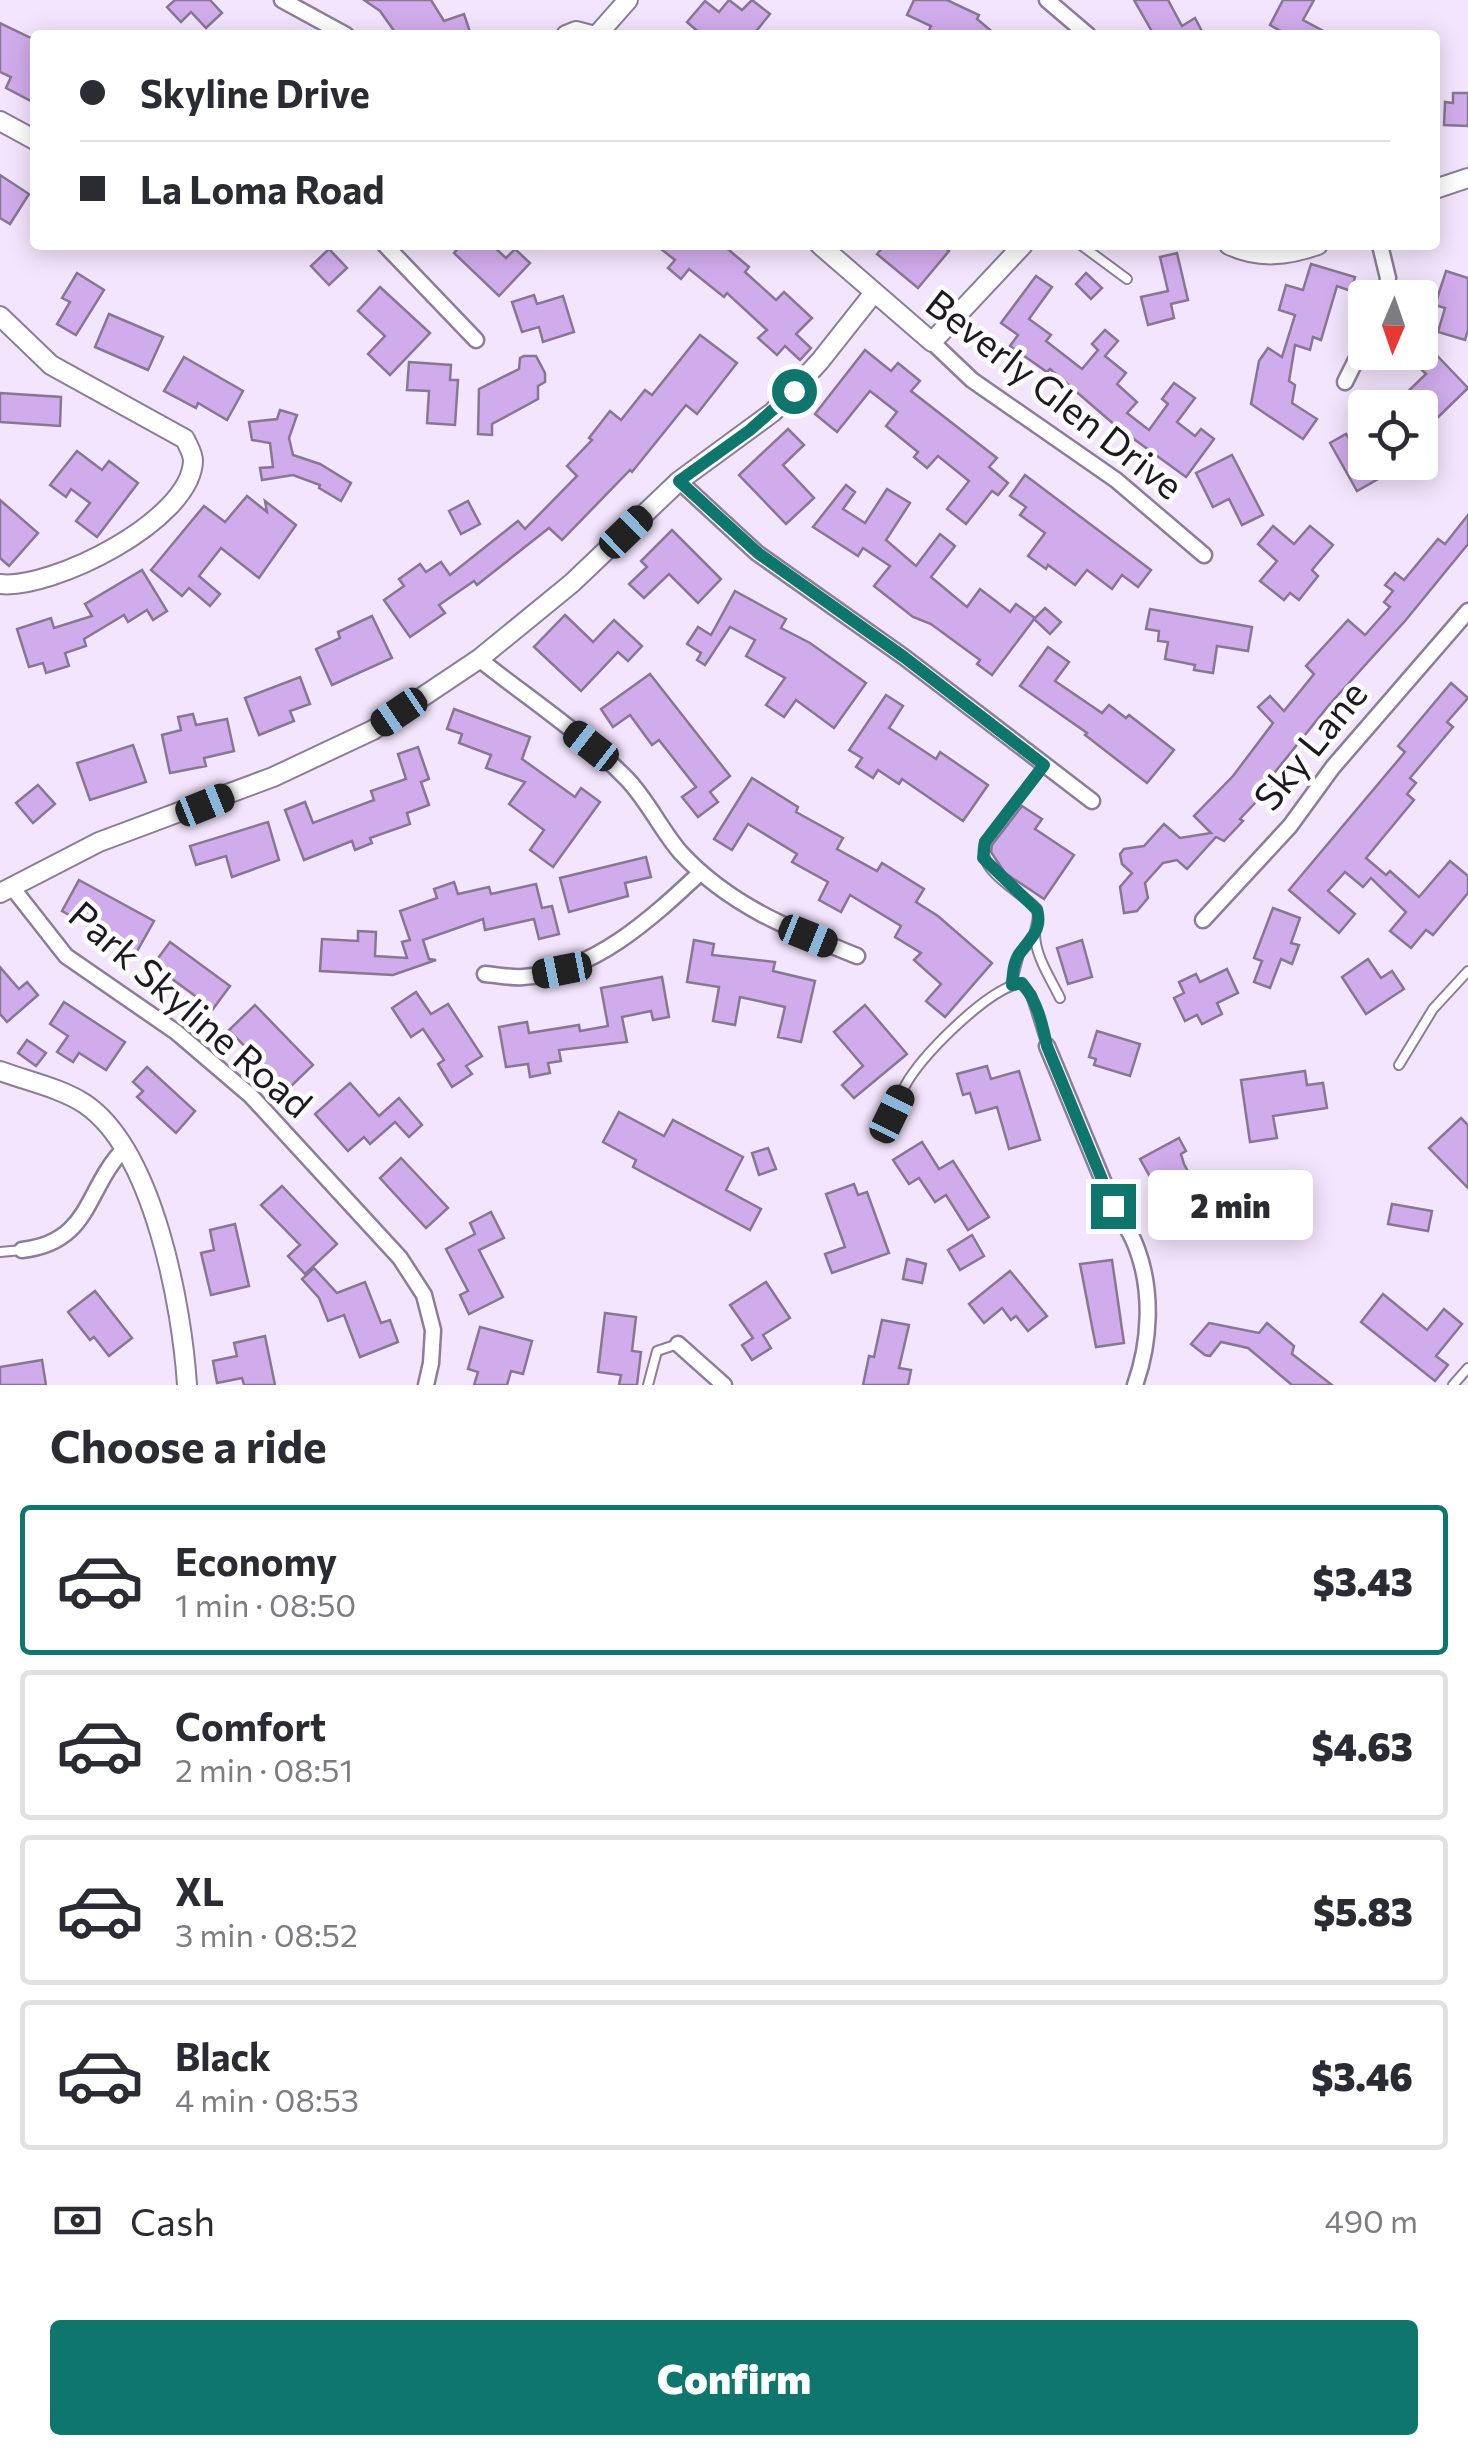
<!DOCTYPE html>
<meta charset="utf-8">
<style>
body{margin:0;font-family:Commissioner,sans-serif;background:#f7f7f7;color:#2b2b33;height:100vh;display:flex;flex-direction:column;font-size:38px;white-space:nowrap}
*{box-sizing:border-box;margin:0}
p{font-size:32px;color:#7c7c81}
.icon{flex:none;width:55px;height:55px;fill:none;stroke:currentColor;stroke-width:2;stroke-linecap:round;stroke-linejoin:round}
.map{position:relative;height:1385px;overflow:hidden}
.sheet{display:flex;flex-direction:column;background:#fff;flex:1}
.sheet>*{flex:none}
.hud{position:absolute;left:30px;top:30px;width:1410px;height:220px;border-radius:10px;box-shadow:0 5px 25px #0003;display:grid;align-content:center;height:220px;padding:0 50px;background:#fff}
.needle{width:65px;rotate:182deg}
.fabs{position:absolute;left:1348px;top:280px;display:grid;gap:20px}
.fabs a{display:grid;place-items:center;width:90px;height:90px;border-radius:10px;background:#fff;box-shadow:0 5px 25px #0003;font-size:50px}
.end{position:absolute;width:45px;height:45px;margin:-22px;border:12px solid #0f766e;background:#fff;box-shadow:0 0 0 5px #fff}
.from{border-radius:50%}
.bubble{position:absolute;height:70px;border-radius:10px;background:#fff;box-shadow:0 5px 25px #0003;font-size:32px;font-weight:800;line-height:70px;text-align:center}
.car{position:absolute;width:30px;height:60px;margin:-30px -15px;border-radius:12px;box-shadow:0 0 8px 2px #0007;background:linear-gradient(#222 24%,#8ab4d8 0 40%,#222 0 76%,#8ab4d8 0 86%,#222 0)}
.hud b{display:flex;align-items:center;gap:35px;height:95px;font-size:38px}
.hud b+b{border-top:2px solid #e1e1e2}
.hud i{width:25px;height:25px;background:#2b2b33}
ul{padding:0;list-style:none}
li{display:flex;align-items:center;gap:30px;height:150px;margin:0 20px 15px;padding:0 30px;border:5px solid #e1e1e2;border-radius:10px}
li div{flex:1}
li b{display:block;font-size:38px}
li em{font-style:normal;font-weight:800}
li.on{border-color:#0f766e}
li>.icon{width:90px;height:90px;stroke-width:1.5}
h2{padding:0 50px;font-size:45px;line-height:120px}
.pay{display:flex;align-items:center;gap:25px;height:110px;padding:0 50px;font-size:38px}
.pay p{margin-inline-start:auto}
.primary-button{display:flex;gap:20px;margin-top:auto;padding:20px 50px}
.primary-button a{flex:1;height:115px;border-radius:10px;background:#0f766e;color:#fff;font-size:40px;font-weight:800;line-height:115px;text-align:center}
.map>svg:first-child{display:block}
</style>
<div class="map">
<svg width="1468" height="1385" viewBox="0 0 1468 1385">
<rect width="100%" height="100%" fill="#f3e5fd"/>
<g fill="#d1acec" stroke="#877792" stroke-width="2.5">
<polygon points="175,0 210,0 222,13 206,28 191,12 181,22 167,7"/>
<polygon points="364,0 431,0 444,21 464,14 471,35 397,35 380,11"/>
<polygon points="729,0 742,10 752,0 770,14 753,35 702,35 687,22 705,1 719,12"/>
<polygon points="914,0 947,0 979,15 977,19 996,35 927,35 931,26 907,15"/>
<polygon points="1134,0 1168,0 1182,26 1195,18 1204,35 1154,35"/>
<polygon points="1283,0 1314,0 1303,20 1331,35 1288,35 1270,25"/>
<polygon points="0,23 35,40 35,93 31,101 6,88 11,77 0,72"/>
<polygon points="1453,93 1468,93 1468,126 1444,125 1445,102 1453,103"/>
<polygon points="0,175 29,194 10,224 0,218"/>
<polygon points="461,245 492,245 506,258 515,249 530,263 499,296 454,253"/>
<polygon points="656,245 723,245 749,267 745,272 776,300 784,292 812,318 796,334 811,348 800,360 785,346 777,355 758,338 767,330 727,293 724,297 689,269 681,279 668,268 675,260"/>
<polygon points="885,245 942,245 949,251 918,288 877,254"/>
<polygon points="329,249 347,268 329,285 311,266"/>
<polygon points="1177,253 1188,300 1171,304 1174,318 1148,325 1141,297 1168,291 1160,257"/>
<polygon points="1311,264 1355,277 1351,291 1337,286 1321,340 1313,337 1310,350 1295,345 1289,381 1295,385 1292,403 1317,419 1303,439 1251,404 1259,361 1268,348 1282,357 1295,315 1279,310 1286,285 1303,290"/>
<polygon points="1446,271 1468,278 1468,330 1465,340 1438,332 1445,308 1435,305"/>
<polygon points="77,273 104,290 76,335 57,324 70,302 62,298"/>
<polygon points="1086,273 1102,288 1091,299 1076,284"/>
<polygon points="1036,276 1052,287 1029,319 1051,335 1046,341 1082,369 1098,350 1092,344 1105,330 1118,341 1105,356 1126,373 1117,384 1137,402 1127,413 1149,430 1168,404 1162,399 1174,383 1195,398 1177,422 1195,436 1201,429 1214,439 1186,477 1116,426 1050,369 1047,372 1010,346 1018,335 1001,323"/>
<polygon points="380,287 430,333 390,375 368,354 385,336 358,311"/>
<polygon points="534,295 537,304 563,296 574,332 543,342 539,327 522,332 512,302"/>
<polygon points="109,314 163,337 148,370 95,347"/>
<polygon points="700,335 737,363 697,414 686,405 632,472 630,470 562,540 549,528 477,585 474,581 439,605 445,613 410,637 384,600 404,586 399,579 420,564 426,572 441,562 450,575 518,521 525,529 577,476 567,466 592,440 589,438 610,411 621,420 645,390 652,395"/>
<polygon points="1428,346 1468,388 1427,428 1420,421 1420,408 1406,408 1399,400 1426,374 1413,361"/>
<polygon points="865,350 891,371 898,363 920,381 911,391 997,458 989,467 1008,483 998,495 992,491 966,524 947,509 969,481 938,456 927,468 914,457 918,452 886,426 897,412 870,391 837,432 815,414"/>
<polygon points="524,356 536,356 545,373 545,382 538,386 538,399 492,424 492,435 478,434 479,389 519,369 520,358"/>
<polygon points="184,357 243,391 227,420 198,403 196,408 164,391"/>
<polygon points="409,362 451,365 450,380 458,380 455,425 427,423 429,391 407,390"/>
<polygon points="0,393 61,397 60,426 0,422"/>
<polygon points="280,410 297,415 289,438 293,455 320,464 351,483 341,501 319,488 320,485 293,475 262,480 260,468 273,467 270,443 252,440 249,422 277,419"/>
<polygon points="788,429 804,445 783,465 814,498 786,524 739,475"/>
<polygon points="1346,434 1365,462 1408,462 1357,491 1330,443"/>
<polygon points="77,451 102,470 109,461 138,483 97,537 76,521 90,503 71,489 66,497 50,485"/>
<polygon points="1232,455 1263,515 1242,525 1229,499 1213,507 1196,473"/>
<polygon points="1025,475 1151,570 1138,587 1122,575 1112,589 1087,570 1075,585 1048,565 1046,569 1028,556 1045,533 1020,515 1026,507 1010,496"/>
<polygon points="846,485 855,492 843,509 865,523 887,489 910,503 886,540 916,566 940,534 955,546 931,577 967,607 980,589 1010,612 1016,604 1035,618 992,675 977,664 980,660 931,624 913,617 874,586 890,566 863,548 858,556 813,527"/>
<polygon points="247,496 267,512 265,501 296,525 259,578 221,548 199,576 220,594 210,606 189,588 182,596 151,570 204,506 225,522"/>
<polygon points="0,500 38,533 9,566 0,558"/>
<polygon points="468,501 480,524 461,534 449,511"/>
<polygon points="1468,515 1468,544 1405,621 1329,705 1267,782 1271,786 1240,819 1243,821 1224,841 1216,837 1187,869 1177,860 1163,863 1145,883 1148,898 1137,911 1124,913 1120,887 1132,873 1122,864 1120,854 1124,849 1144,846 1164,824 1180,838 1211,833 1194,816 1233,776 1273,723 1258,707 1270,696 1284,711 1314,674 1306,666 1348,620 1365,635 1390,607 1384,602 1393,591 1385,585 1395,573 1404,580 1438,539 1445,544"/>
<polygon points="1273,526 1294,544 1310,526 1333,545 1312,570 1318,576 1299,600 1290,593 1284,600 1260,581 1277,561 1258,544"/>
<polygon points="672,530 721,579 698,603 669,574 644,598 629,584 647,567 641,561"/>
<polygon points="142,570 167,611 153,620 147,610 128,622 124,615 84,639 86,646 65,653 69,666 46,673 43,663 29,667 17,629 51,618 54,628 92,616 85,604"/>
<polygon points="735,591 786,619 781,628 810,643 866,683 834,728 796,700 784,717 766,705 785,678 746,656 755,640 730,627 705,665 697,660 701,653 687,644 698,627 711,635"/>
<polygon points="1045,608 1061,622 1050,634 1034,619"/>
<polygon points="1150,609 1252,627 1248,651 1217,646 1213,673 1194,670 1195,665 1165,659 1168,642 1158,641 1159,631 1146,629"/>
<polygon points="565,615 593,642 614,620 642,646 628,661 618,652 581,691 534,647"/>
<polygon points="372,616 392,658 332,685 316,649 340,638 338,632"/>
<polygon points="1048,647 1069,662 1055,681 1102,713 1109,705 1126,718 1129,715 1174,750 1147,783 1085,735 1087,733 1020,686"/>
<polygon points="650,674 730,776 710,792 718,802 698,817 682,797 696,787 659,740 652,745 630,715 613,727 601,709"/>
<polygon points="300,677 310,704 290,711 294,721 259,735 245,698"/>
<polygon points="1451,683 1468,698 1447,722 1453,727 1410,778 1416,783 1407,794 1414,800 1366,858 1386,875 1390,871 1419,897 1450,861 1468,876 1468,893 1433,935 1426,930 1411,948 1390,931 1406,912 1371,878 1363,887 1345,872 1328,891 1355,914 1339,933 1289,890 1405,752 1398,746"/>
<polygon points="886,695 903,706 889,728 936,759 940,752 988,785 963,821 902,779 899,784 878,770 873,778 856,767 862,758 849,750"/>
<polygon points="454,709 530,737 522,759 575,797 581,788 600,802 553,867 530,850 544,830 509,804 525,782 486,768 491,755 459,743 462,734 447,729"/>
<polygon points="193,714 196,725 227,719 234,751 204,758 206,766 170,773 162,735 181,730 178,717"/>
<polygon points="133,745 146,782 90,800 77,763"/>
<polygon points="418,747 429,779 421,782 429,805 407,813 410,824 370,838 372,843 355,850 352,841 304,860 285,810 305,802 313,823 374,800 371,791 406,779 398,754"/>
<polygon points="752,778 798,807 796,812 843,838 837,849 877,871 882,863 924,889 916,902 938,916 992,963 945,1017 926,1001 941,984 914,960 921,953 895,937 901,926 850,895 841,912 819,900 828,882 792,862 797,854 748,824 732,850 714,839"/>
<polygon points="38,785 55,804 33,823 16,803"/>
<polygon points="1022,806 1042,819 1035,829 1074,855 1044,899 1005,873 991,852 992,845"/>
<polygon points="268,822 279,860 232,877 226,856 196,865 190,846"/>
<polygon points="646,857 651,877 625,883 628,896 569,912 560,878"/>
<polygon points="79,880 154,921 136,953 62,911"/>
<polygon points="454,882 458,894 489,887 491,894 536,884 542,908 552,906 559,934 539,939 534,919 485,930 483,919 423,940 429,959 436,960 393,975 320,971 322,939 358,941 358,931 376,932 375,956 407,958 402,942 410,940 400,911 437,898 434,889"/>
<polygon points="1273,908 1300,918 1291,943 1299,945 1292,964 1281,959 1270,988 1254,982 1262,961 1254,958"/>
<polygon points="694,940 714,944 712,955 775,962 773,971 815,981 801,1042 778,1037 785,1007 740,997 735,1025 713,1021 719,987 687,982"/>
<polygon points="1082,940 1092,977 1068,984 1057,948"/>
<polygon points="170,942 230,986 213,1009 153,965"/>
<polygon points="1368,959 1381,978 1392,971 1404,989 1366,1014 1342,977"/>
<polygon points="0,967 19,989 27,982 38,995 7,1022 0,1014"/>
<polygon points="1227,969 1238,993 1217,1003 1222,1014 1202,1024 1197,1015 1185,1021 1174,998 1184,993 1179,982 1196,974 1200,982"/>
<polygon points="662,977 669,1017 653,1020 651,1011 622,1017 627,1042 559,1050 561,1061 548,1063 550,1073 530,1077 528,1064 506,1067 499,1027 527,1022 529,1033 579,1025 580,1031 608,1026 601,988"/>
<polygon points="416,992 431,1014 448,1004 482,1056 466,1066 472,1074 452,1087 438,1064 444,1060 423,1029 411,1037 392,1008"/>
<polygon points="64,1002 125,1042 106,1070 79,1053 73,1062 57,1052 68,1036 50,1024"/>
<polygon points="255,1005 313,1065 287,1090 229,1030"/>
<polygon points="865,1005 907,1054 854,1098 842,1085 863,1066 834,1032"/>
<polygon points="1097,1031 1140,1044 1130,1076 1094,1065 1096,1059 1089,1057"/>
<polygon points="27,1040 46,1053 36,1066 18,1053"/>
<polygon points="987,1066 991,1079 1019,1071 1040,1140 1009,1149 997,1107 976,1113 970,1093 963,1095 957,1074"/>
<polygon points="147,1067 195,1111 176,1133 137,1097 143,1091 133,1082"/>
<polygon points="1305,1071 1307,1085 1323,1083 1327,1108 1273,1116 1277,1138 1250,1142 1241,1080"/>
<polygon points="350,1083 379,1116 399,1098 422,1125 409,1137 395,1122 370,1144 364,1137 348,1151 315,1114"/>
<polygon points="619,1112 664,1136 673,1120 743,1157 726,1190 761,1209 750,1230 633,1167 636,1160 603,1142"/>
<polygon points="1461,1118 1468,1125 1468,1188 1429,1148"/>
<polygon points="1179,1138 1186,1151 1181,1154 1184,1164 1195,1184 1187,1189 1200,1213 1188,1220 1177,1199 1166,1205 1140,1159"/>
<polygon points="922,1142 939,1169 953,1161 989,1217 968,1230 946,1195 935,1202 919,1178 909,1184 893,1160"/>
<polygon points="768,1148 776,1169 759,1175 752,1153"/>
<polygon points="401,1158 448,1208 426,1228 380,1178"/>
<polygon points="854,1184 858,1195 867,1192 889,1253 832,1273 825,1254 845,1247 826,1194"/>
<polygon points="282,1186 337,1244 305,1274 288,1256 300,1245 261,1205"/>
<polygon points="1392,1204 1432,1211 1428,1231 1388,1224"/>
<polygon points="491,1212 504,1238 479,1250 503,1297 469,1314 460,1295 468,1291 446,1249 475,1234 470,1223"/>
<polygon points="235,1224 249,1286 211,1295 201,1253 214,1250 210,1230"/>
<polygon points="972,1235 984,1256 960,1270 948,1250"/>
<polygon points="907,1259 926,1264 922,1283 903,1279"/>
<polygon points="1112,1260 1124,1343 1096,1347 1080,1264"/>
<polygon points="314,1268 337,1293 365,1282 381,1323 390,1320 398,1342 360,1357 344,1315 328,1321 319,1298 302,1279"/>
<polygon points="1010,1271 1047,1316 1028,1331 1016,1316 1011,1320 1002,1308 984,1323 969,1304"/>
<polygon points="766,1282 790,1318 763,1335 771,1348 752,1360 742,1345 753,1338 730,1305"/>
<polygon points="95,1291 132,1338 109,1356 94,1337 90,1340 68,1312"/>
<polygon points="1383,1294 1427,1330 1444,1309 1462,1324 1436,1356 1448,1365 1435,1381 1361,1322"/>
<polygon points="605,1313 636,1317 632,1351 641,1352 637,1385 619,1385 621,1375 598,1372"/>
<polygon points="882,1320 909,1325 899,1368 911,1370 908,1385 863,1385 869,1356 874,1357"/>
<polygon points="1209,1323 1259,1333 1267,1323 1294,1346 1292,1354 1332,1385 1292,1385 1248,1348 1221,1342 1210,1356 1205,1355 1191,1344"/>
<polygon points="480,1327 532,1341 523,1374 511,1371 507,1385 474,1385 478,1372 468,1369"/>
<polygon points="265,1336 275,1385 244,1385 242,1378 217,1383 213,1361 237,1356 234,1343"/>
<polygon points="42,1360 46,1385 0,1385 0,1367"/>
</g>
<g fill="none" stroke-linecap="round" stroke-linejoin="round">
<g stroke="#8c7d98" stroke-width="12">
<g id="service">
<polyline points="1081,245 1127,279"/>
<path d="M1044,765l-59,77c-10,29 35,48 52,67 3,11 -2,15 -2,25 0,22 16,45 25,64"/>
<polyline points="1011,985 1019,954 1035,936"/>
<polyline points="1399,1065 1433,1009 1468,971"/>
<path d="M892,1114c5,-11 10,-24 17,-35 19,-29 79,-90 112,-96l10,12 16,51"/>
<polyline points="0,1252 22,1250"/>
<polyline points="648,1385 657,1351 678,1344"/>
<polyline points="1453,1385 1468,1368"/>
</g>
</g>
<g stroke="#8c7d98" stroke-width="19">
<g id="minor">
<polyline points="282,0 346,35"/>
<polyline points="1047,0 1088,35"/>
<polyline points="385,245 476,340"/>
<polyline points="1380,245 1388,278 1385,298"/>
<polyline points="932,342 972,380 1116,480 1204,555"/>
<polyline points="1345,382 1365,342"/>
<polyline points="679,481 757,553 904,657 1092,801"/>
<path d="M479,659c49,39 104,75 148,120 21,22 34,51 54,74 49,53 111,77 176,103"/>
<polyline points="11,886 66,956 176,1032 251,1096 400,1258 424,1295 433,1330 431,1363 426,1385"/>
<polyline points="1203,920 1290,826 1333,767 1468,611"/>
<path d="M485,974c12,1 26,4 38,3 70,-4 129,-59 177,-104"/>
<path d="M1047,1046c20,47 39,94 59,142 8,21 24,40 31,61 16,43 13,94 -2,136"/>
<path d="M22,1250c70,-8 63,-62 103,-102"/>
<polyline points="678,1344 724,1385"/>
</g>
</g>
<g stroke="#8c7d98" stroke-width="22">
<g id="tertiary">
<polyline points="566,35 576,31 591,35"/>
<polyline points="597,35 628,0"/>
<polyline points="0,121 35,140"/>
<polyline points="1435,189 1468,178"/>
<polyline points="820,245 932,342 1023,245"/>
<path d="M1229,245c30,14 58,11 89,0"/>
<path d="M0,316l51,49 134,74c3,7 8,14 8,22 -2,60 -142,129 -193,123"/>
<polyline points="0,893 99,842 273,777 373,730 479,659 572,583 679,481 773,412 820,361 873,294"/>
<path d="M0,1071c27,10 61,17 85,33 69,47 97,203 102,281"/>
</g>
</g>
<use href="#service" stroke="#fff" stroke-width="8"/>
<use href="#minor" stroke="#fff" stroke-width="14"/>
<use href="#tertiary" stroke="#fff" stroke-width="18"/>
</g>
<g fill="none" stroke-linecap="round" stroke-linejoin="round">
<path stroke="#0f766e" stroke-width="12" d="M794,391l-44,39 -71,51 79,72 146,104 140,108 -59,77 -2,16 54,52c6,20 -7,28 -17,43 -7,9 -7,21 -8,32l10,-2c15,18 20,39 25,63l66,160"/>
</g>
<g text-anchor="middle" stroke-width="9" stroke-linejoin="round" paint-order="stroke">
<g font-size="38" fill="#1e1823" stroke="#fff">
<text transform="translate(1054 395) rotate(38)" y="13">Beverly Glen Drive</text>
<text transform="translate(1311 746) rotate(-51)" y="13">Sky Lane</text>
<text transform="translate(190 1010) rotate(41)" y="13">Park Skyline Road</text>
</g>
</g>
</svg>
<div class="fabs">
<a><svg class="needle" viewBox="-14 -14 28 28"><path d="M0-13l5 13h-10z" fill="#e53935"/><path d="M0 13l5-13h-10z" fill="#7c7c81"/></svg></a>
<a><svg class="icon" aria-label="locate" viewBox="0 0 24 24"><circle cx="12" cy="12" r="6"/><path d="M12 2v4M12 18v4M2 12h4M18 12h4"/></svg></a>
</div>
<i class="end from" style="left:794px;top:391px"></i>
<i class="end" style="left:1113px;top:1206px"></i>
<div class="bubble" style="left:1148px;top:1170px;width:165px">2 min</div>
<i class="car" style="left:626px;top:532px;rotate:46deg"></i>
<i class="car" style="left:399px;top:712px;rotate:236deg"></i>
<i class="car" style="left:591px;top:746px;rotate:308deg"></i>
<i class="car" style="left:205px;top:805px;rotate:68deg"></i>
<i class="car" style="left:808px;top:936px;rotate:112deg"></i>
<i class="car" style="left:562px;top:970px;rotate:259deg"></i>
<i class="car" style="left:892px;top:1114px;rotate:26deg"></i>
<div class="hud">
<b><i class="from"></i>Skyline Drive</b>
<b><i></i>La Loma Road</b>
</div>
</div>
<section class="sheet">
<h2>Choose a ride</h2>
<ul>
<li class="on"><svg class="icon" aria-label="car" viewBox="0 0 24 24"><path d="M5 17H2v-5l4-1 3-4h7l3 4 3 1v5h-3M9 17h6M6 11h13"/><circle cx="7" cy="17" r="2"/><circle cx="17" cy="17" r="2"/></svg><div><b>Economy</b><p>1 min · 08:50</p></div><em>$3.43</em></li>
<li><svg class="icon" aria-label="car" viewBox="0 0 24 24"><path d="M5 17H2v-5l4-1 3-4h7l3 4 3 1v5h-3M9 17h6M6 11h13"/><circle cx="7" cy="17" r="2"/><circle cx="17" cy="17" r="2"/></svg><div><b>Comfort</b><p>2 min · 08:51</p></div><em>$4.63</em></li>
<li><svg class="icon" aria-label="car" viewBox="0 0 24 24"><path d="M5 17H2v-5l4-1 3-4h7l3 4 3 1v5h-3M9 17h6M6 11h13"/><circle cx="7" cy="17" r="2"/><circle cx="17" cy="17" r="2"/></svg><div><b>XL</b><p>3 min · 08:52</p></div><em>$5.83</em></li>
<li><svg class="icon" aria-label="car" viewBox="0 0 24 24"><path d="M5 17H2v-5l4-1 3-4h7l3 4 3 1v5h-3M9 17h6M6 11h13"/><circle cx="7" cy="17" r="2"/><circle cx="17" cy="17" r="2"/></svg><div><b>Black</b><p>4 min · 08:53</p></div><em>$3.46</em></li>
</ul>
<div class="pay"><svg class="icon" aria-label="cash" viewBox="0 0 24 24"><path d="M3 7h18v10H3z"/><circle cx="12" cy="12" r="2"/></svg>Cash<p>490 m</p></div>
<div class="primary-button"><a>Confirm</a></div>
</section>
